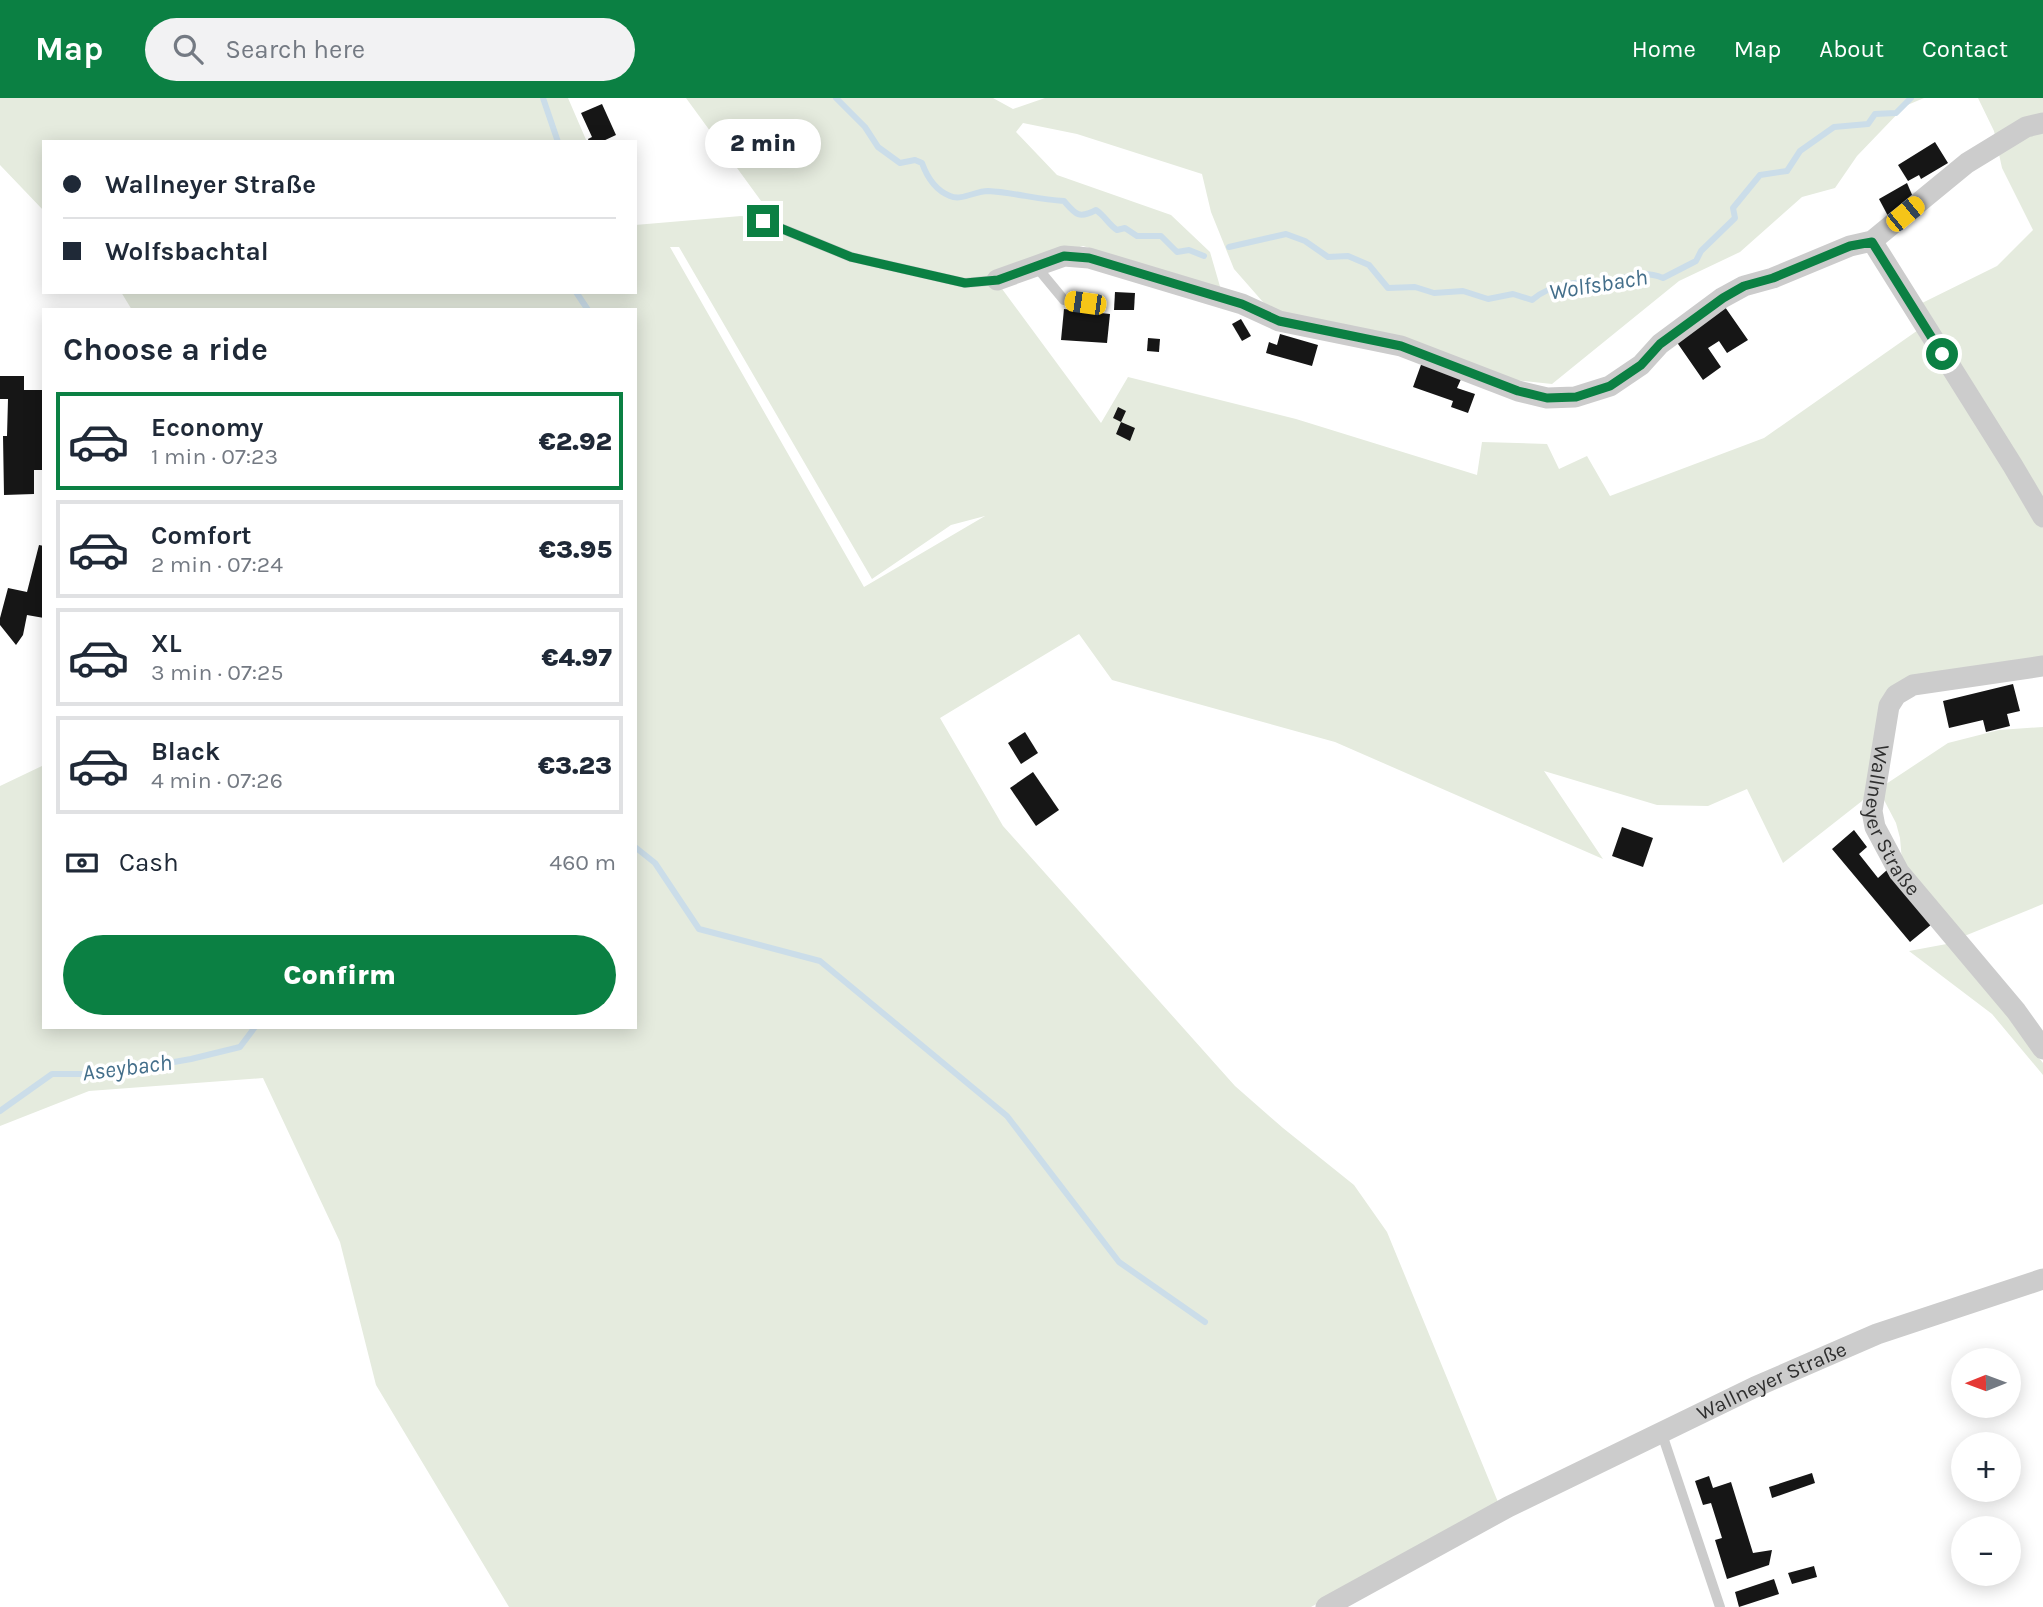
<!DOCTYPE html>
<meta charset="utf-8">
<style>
body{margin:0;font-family:Karla,sans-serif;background:#f2f2f3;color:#1f2937;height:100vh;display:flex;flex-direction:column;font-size:26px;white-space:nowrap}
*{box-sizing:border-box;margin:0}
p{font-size:23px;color:#747a83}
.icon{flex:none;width:38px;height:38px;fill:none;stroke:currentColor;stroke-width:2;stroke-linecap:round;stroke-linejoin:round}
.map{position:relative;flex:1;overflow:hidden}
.sheet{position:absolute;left:42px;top:210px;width:595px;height:721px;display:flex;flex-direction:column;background:#fff;border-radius:0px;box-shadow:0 4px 18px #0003}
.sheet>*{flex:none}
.guide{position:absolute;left:42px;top:42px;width:595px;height:154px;border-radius:0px;box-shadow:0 4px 18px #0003;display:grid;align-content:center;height:154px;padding:0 21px;background:#fff}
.needle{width:46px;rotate:269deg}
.fabs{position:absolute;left:1951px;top:1250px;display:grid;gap:14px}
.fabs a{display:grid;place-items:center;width:70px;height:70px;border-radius:50%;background:#fff;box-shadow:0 4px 18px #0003;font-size:35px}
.end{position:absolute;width:32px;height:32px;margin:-16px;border:9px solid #0b8043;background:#fff;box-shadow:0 0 0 4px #fff}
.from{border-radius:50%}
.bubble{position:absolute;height:49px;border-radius:24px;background:#fff;box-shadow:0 4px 18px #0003;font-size:23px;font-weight:800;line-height:49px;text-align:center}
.car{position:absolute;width:21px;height:42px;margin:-21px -10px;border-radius:9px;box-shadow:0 0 5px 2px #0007;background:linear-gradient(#f5c518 24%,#345 0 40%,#f5c518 0 76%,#345 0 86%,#f5c518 0)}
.guide b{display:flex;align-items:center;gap:24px;height:66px;font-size:26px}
.guide b+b{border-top:2px solid #e0e1e3}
.guide i{width:18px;height:18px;background:#1f2937}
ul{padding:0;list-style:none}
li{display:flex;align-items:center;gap:21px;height:98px;margin:0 14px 10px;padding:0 7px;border:4px solid #e0e1e3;border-radius:0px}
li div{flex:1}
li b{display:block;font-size:26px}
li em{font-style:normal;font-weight:800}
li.selected{border-color:#0b8043}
li>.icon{width:63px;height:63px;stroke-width:1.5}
h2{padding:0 21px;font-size:32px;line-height:84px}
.pay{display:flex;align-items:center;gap:18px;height:77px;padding:0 21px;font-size:26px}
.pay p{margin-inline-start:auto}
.cta{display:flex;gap:14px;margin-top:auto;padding:14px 21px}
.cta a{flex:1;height:80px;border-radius:42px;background:#0b8043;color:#fff;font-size:28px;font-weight:800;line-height:80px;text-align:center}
header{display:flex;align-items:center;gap:42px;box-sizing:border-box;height:98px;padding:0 35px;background:#0b8043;color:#fff}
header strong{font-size:33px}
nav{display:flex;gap:38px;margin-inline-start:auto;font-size:24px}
.search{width:490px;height:63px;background:#f2f2f3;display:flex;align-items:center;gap:18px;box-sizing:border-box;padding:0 24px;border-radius:38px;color:#747a83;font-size:26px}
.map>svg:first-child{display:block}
</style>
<header>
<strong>Map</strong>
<div class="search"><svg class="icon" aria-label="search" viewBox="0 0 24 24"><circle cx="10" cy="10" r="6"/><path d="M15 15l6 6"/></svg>Search here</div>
<nav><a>Home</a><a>Map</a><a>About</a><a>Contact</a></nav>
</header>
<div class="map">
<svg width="2043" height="1509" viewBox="0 0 2043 1509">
<rect width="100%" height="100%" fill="#fff"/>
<g fill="#e5ebde" fill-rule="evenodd">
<polygon points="0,0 568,0 587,44 44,44 44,113 0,67"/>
<path d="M686,0h307l20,11 32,-11h879l-19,8 -48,50 -22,32 -33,9 -62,55 -61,29 -127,103 -48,-5 -234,-69 -36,-41 -23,-57 -9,-38 -125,-40 -54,-11 -7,9 41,43 114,40 39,37 11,38 -138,-44 -92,28 110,149 27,-46 168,42 181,56 5,-33 65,2 12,25 28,-13 23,40 154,-58 157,-110 34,51 88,149v133l-150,26 -22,102 -9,12 -79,62 -36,-74 -39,17 -51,-1 -113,-34 59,88 -268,-117 -223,-62 -33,-46 -139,84 63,108 232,260 48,42 71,57 33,47 111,270 -187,105h-802l-133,-222 -36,-143 -77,-164 -174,13 -89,35v-340l44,-21v262h591v-717h-503l-11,-18h514v-67l106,-9 34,4zM670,149h9l193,332 79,-54 34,-9 -121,71z"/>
<polygon points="1978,0 2043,0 2043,405 1916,208 1997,168 2033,132 2002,70 1994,33"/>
<polygon points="2043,629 2043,806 1962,839 1902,763 1900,740 1896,725 1884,702 1883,688 1948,645 1999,632"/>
<polygon points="1952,845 2043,965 2043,977 1992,916 1909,853"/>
</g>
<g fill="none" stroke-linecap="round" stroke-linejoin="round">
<g stroke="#cbdde9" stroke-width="6">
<polyline points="543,0 558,44"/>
<path d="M836,0l29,29 13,20 22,16 15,-3 7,3c5,14 13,27 28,33 12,5 25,-5 38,-5 25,1 50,9 76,10 12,14 15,18 32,9 9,6 12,14 21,20l8,-2 12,8h24l16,16 12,-2 15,6"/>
<path d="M1229,149l57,-13 19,7 23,16 20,-1 21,9 19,23 27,-1 19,6 29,-2 25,8 25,-5 19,6c18,-16 54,-22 77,-15 17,-10 34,-15 54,-7l33,-17 5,-10 34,-33 -2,-10 27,-33 27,-4 13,-20 34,-24 34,-3 7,-10 21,-1 15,-15"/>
<polyline points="576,194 588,212"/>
<polyline points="635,749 655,765 699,831 820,863 1007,1018 1119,1164 1205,1224"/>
<polyline points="0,1013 52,976 106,976 191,961 240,949 255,929"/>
</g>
</g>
<g fill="#161616">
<polygon points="602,6 616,37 601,44 589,44 588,41 592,39 581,15"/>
<polygon points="1935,44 1948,65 1921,81 1919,77 1908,83 1898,67"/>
<polygon points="1907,85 1913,99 1888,118 1879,101"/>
<polygon points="1115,194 1135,195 1134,212 1114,212"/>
<polygon points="1725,209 1748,242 1727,255 1719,243 1708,250 1721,269 1703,282 1676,243"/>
<polygon points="1064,211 1110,216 1107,245 1061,242"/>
<polygon points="1241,221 1251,238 1242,243 1232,226"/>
<polygon points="1280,236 1318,247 1312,268 1266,255 1269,244 1277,247"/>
<polygon points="1148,240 1160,241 1159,254 1147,253"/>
<polygon points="1422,264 1462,279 1457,290 1475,296 1468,315 1451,309 1453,303 1413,289"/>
<polygon points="0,278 24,278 24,292 44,292 44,372 34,372 34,396 4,397 3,338 7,338 8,301 0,301"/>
<polygon points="1118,309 1126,313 1121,324 1135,330 1130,343 1116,336 1121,324 1113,320"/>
<polygon points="39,447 44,448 44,520 27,517 23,537 16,547 0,527 0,520 8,490 27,494"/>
<polygon points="2013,586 2020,613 2007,616 2010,628 1986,634 1983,622 1949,630 1943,603"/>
<polygon points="1025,634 1038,655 1021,666 1008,645"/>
<polygon points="1033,674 1059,712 1036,728 1010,690"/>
<polygon points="1622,729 1653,740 1643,769 1612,758"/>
<polygon points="1854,732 1867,749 1859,756 1878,780 1887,772 1932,826 1910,844 1832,751"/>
<polygon points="1812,1375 1815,1385 1772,1400 1769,1389"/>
<polygon points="1709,1378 1713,1390 1731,1384 1753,1455 1772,1452 1769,1467 1727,1481 1715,1442 1722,1440 1711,1405 1703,1407 1695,1383"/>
<polygon points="1814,1468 1817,1479 1792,1486 1788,1475"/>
<polygon points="1774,1481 1779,1496 1739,1509 1735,1494"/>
</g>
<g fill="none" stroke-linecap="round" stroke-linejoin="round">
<g stroke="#ccc" stroke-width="10">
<polyline points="763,123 851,159 965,185 997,182"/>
<polyline points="1035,167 1064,202 1085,205"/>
<polyline points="1662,1336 1720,1509"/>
</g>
<g stroke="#ccc" stroke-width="21">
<polyline points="1872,143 2013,368 2043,419"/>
<polyline points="997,182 1064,158 1089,160 1242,206 1279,223 1401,248 1518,293 1547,300 1575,299 1610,288 1641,267 1660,246 1722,200 1744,188 1773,180 1850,148 1872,143 1967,65 2026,29 2043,25"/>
<path id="s1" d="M2043,568l-130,19 -17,10 -7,11 -17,105 3,16 24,45 117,139 27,38"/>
<path id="s2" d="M1326,1509l182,-100 247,-120 122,-53 166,-55"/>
</g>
</g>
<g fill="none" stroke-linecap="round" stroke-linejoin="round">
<polyline stroke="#0b8043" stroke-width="9" points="763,123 851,159 965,185 998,182 1064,158 1089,160 1242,206 1279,223 1401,248 1518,293 1547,300 1576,299 1610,288 1641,267 1660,246 1723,200 1744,188 1773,180 1850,148 1872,144 1942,256"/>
</g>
<g text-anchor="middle" stroke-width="7" stroke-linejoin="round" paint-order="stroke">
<g font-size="21" fill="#2f2f2f" stroke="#fff">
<text dy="7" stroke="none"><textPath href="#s1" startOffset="284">Wallneyer Straße</textPath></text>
<text dy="7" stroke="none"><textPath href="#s2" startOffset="500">Wallneyer Straße</textPath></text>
</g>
<g font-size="23" font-style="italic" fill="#436e8a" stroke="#fff">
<text transform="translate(1598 186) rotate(-9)" y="8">Wolfsbach</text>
<text transform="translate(127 969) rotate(-7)" y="8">Aseybach</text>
</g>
</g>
</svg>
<div class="fabs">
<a><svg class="needle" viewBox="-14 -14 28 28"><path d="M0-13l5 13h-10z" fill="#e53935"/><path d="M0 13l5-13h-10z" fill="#747a83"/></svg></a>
<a>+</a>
<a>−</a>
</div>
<i class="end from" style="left:1942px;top:256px"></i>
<i class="end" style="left:763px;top:123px"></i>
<div class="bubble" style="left:705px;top:21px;width:116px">2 min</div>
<i class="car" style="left:1905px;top:116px;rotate:51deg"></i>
<i class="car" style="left:1085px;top:205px;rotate:278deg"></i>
<div class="guide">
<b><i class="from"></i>Wallneyer Straße</b>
<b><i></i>Wolfsbachtal</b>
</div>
<section class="sheet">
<h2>Choose a ride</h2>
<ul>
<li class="selected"><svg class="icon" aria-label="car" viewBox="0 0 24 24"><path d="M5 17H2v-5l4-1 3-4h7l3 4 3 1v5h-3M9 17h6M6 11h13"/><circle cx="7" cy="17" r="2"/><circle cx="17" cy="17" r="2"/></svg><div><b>Economy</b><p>1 min · 07:23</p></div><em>€2.92</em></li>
<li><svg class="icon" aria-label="car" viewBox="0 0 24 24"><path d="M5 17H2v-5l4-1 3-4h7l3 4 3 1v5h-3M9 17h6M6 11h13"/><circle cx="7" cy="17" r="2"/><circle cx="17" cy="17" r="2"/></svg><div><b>Comfort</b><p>2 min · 07:24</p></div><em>€3.95</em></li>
<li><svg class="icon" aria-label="car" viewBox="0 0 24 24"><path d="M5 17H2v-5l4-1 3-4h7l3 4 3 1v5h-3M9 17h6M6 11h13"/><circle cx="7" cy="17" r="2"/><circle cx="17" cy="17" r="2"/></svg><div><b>XL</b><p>3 min · 07:25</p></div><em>€4.97</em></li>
<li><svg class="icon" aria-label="car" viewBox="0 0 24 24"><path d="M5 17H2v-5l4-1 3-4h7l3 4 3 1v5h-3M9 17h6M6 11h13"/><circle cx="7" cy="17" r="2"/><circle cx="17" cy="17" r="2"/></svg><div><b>Black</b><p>4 min · 07:26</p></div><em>€3.23</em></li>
</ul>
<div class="pay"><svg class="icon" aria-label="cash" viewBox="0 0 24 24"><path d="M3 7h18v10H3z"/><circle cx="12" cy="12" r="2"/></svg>Cash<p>460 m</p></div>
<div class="cta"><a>Confirm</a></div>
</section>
</div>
